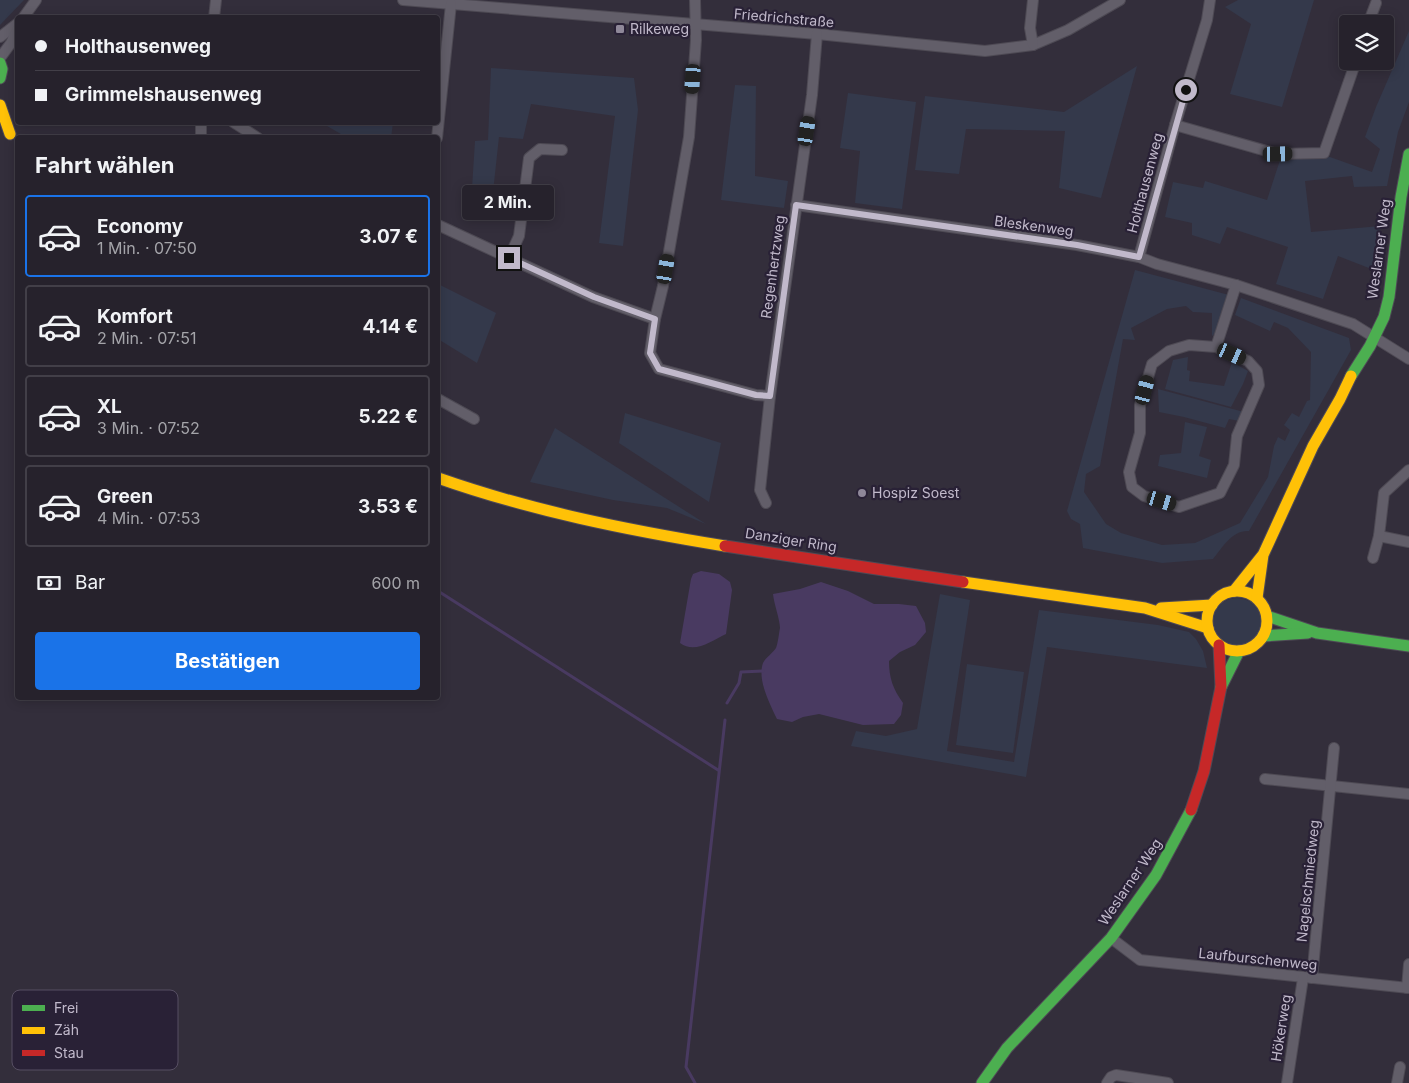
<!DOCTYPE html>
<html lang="de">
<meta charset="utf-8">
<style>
body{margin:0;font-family:Inter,sans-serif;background:#322f38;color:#f1f3f6;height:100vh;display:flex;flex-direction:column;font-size:19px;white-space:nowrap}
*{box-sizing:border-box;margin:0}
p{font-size:16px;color:#a4a4a9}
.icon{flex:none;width:28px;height:28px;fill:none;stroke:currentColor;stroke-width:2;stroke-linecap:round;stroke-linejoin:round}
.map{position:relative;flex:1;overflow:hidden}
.sheet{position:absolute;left:15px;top:135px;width:425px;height:565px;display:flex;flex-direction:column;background:#26222c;border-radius:5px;box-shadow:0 2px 12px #0003,0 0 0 1px #423f48}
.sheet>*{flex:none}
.guide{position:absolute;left:15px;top:15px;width:425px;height:110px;border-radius:5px;box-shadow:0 2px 12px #0003,0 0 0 1px #423f48;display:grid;align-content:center;height:110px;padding:0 20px;background:#26222c}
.fabs{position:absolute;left:1339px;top:15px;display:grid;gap:10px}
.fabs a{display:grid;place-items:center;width:55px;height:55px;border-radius:5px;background:#26222c;box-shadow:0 2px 12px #0003,0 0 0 1px #423f48;font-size:25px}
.end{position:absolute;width:22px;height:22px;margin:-11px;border:6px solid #c1b9cb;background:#111;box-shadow:0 0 0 2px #111}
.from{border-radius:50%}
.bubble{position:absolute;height:35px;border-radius:5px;background:#26222c;box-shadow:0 2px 12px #0003,0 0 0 1px #423f48;font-size:16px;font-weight:700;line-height:35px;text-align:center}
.car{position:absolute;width:15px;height:30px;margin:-15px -8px;border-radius:6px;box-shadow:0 0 4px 1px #0007;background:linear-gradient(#222 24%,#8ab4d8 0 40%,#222 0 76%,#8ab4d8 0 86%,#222 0)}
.guide b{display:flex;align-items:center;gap:18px;height:48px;font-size:19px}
.guide b+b{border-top:1px solid #423f48}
.guide i{width:12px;height:12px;background:#f1f3f6}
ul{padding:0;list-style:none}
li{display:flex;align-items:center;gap:15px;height:82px;margin:0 10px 8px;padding:0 10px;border:2px solid #423f48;border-radius:5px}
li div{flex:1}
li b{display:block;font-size:19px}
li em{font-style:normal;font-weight:700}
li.current{border-color:#1a73e8}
li>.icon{width:45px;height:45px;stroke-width:1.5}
h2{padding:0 20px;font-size:22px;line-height:60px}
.pay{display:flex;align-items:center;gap:12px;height:55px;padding:0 20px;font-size:19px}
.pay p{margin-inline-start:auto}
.primary-button{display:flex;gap:10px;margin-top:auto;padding:10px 20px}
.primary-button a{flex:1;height:58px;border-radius:5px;background:#1a73e8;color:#fff;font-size:20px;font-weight:700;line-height:58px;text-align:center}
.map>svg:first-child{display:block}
</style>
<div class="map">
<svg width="1409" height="1083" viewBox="0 0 1409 1083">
<rect width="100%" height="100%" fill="#332e3b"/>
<g fill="#34394b">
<polygon points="0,0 24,0 0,25"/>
<polygon points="1238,0 1314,0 1282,107 1230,94 1251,24 1225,7"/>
<polygon points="1409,31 1409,102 1398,132 1387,186 1354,187 1352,176 1305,181 1311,232 1381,226 1374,270 1338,256 1323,299 1276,284 1288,247 1227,227 1220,244 1192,235 1192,223 1165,217 1173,182 1203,188 1205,181 1267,200 1280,160 1330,157 1372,172 1380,149 1365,137 1376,107"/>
<polygon points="1137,66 1101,198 1059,188 1065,131 966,129 959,174 915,170 925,96 1064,112"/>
<polygon points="491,68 634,78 638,110 623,246 599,243 615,116 531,104 523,139 499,137 493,192 472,188 475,141 488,140"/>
<polygon points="735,85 756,86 755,176 788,181 784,208 721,200"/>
<polygon points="848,93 916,102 902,209 855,203 860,151 840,148"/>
<polygon points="322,123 393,123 391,138 346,137"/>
<path d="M1135,270l94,25 -12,37 -5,4v-23l-19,-1 -7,-6 -19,3 -36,19 4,12 -12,-1 -23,127 -14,8 -2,18 22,32 15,9 41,12 33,-2 45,-20 28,-46 6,-31 4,-9 7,4 5,-11 -6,-5 8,-12 7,4 8,-16 3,-1 1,-48 -23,-24 -14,-6 -4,9 -35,-16 6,-17 108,40 2,12 -9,16 -93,165c-17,-1 -26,16 -36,28l-51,4 -79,-15 -3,-24 -9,-5 -4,-8z"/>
<polygon points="438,284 496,313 477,363 438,339"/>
<polygon points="1188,357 1187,370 1190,371 1189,381 1224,386 1232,362 1248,371 1243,384 1231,407 1165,389 1173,360"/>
<polygon points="1158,389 1244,412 1239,421 1229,419 1225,428 1184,417 1159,412"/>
<polygon points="625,413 721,443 709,502 619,443"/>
<polygon points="1185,422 1207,427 1199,456 1211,460 1207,478 1158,466 1160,455 1181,453"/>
<polygon points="555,428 706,524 667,508 613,500 530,482"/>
<polygon points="940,594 970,600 947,751 1014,762 1039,610 1158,625 1189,632 1196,639 1203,651 1207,668 1047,647 1026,777 851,746 856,731 886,736 917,729"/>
<circle cx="1237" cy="622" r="24"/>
<polygon points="967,664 1024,672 1013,753 956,745"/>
</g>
<g fill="#493a61">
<path d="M701,571l18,3 11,8 2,8 -6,44c-15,7 -31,20 -46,9l11,-64 2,-5z"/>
<path d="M821,582l27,9 26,13h25l17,2 9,17 1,9 -11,13 -15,7 -11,9c0,17 4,28 14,42l-2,12 -7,9 -31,1 -44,-11 -16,3 -11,5 -15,-3c-7,-15 -20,-39 -14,-56 3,-6 10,-10 13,-15 2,-5 3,-15 4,-20 0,-8 -6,-24 -7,-34l27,-5z"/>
</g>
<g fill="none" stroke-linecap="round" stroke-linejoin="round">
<g stroke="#493a61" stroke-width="3">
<polyline points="438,591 718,770"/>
<polyline points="727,703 739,683 741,672 763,671"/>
<polyline points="695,1083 686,1067 725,720"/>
</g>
<g stroke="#4e4a54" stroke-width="12">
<g id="street">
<polyline points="403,0 817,34 985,51 1033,45 1068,30 1120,0"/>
<polyline points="695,0 696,40 689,137 663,286 655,319 650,353 659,369 756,395 770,396"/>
<polyline points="1033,0 1030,28 1033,45"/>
<polyline points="23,18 36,0"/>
<polyline points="214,18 216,0"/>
<polyline points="1368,24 1376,3"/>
<polyline points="0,37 18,23"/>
<polyline points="0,58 11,43 18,28"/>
<polyline points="201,122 201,138"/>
<polyline points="233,122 258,138"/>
<polyline points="1175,125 1277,154 1324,153 1356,61"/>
<polyline points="437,138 451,4"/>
<polyline points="796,205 1077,245 1139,257 1157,264 1236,285 1353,324 1409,359"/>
<polyline points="438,225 593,297 655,319"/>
<polyline points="1139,257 1175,125 1207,20 1210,0"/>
<polyline points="509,258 519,236 529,158 540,149 562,150"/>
<polyline points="1216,347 1248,361 1257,371 1259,385 1237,436 1234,465 1220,493 1179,507 1144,496 1132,487 1129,472 1140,433 1140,405 1152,364 1169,351 1189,345 1216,347 1236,285"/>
<polyline points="438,399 474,419"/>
<polyline points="766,503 760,490 770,396 812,95 817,34"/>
<polyline points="1379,536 1409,542"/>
<polyline points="1373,558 1379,536 1384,493 1409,470"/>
<polyline points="1265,779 1409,794"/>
<polyline points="1111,938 1140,960 1409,988"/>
<polyline points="1312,978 1334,748"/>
<polyline points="1407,988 1409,964"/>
<polyline points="1107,1083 1111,1077 1116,1075 1168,1083"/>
<polyline points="1287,1083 1303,978"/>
<polyline points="1397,1083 1400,1067"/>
</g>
</g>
<g stroke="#4e4955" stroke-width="13">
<g id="fast">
<polyline points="0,63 2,69 0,78"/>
<polyline points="1351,376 1370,346 1384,317 1389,297 1401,197 1409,154"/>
<polyline points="1267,616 1317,633 1409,646"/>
<polyline points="1263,636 1308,633"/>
<polyline points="1221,687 1239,651"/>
<polyline points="982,1083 1007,1048 1111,938 1156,875 1191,810"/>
</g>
</g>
<g stroke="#4e4955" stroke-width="13">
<g id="slow">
<polyline points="0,105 10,134"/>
<path d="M438,478c94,33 189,52 287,68"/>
<polyline points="963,582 1145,608 1208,628"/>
<polyline points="1234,591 1262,556"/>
<circle cx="1237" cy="621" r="30"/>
<polyline points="1257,598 1263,555 1313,446 1340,399 1351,376"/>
<polyline points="1161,608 1212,605"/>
</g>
</g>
<g stroke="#4e4955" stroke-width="13">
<g id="jam">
<polyline points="725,546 963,582"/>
<polyline points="1191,810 1204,771 1221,687 1219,645"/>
</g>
</g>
<use href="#street" stroke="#625e69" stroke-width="10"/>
<use href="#fast" stroke="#4caf50" stroke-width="11"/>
<use href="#slow" stroke="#ffc107" stroke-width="11"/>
<use href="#jam" stroke="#c62828" stroke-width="11"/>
</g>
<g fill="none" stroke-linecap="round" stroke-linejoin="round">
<polyline stroke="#c1b9cb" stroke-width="6" points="509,258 594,297 655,319 650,353 659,369 756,395 770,396 796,205 1077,245 1139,257 1186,90"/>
</g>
<g fill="#8f8899" stroke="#292136" stroke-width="2">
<rect x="615" y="24" width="10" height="10" rx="2.5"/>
<circle cx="862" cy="493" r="5"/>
</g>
<g text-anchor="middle" stroke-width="4.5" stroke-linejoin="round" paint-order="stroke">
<g font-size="14" fill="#c1b9cb" stroke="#292136">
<text transform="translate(784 18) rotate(5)" y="5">Friedrichstraße</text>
<text transform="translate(1145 183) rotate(-75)" y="5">Holthausenweg</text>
<text transform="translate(1034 226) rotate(8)" y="5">Bleskenweg</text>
<text transform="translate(1379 249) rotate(-82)" y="5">Weslarner Weg</text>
<text transform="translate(773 267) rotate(-82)" y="5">Regenhertzweg</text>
<text transform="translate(791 540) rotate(9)" y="5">Danziger Ring</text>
<text transform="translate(1308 881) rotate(-84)" y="5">Nagelschmiedweg</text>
<text transform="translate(1130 882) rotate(-56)" y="5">Weslarner Weg</text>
<text transform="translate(1258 959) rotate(6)" y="5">Laufburschenweg</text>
<text transform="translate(1281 1028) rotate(-81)" y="5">Hökerweg</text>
</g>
<g font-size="14" fill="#c1b9cb" stroke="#292136" text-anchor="start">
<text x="630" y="34">Rilkeweg</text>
<text x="872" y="498">Hospiz Soest</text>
</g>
</g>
<rect x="12" y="990" width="166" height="80" rx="8" fill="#292136" stroke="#574f63" stroke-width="1"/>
<rect x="22" y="1005" width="23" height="6" fill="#4caf50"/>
<rect x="22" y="1027" width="23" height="7" fill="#ffc107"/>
<rect x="22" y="1050" width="23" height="6" fill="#c62828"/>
<g font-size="14" fill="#c1b9cb">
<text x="54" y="1013">Frei</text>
<text x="54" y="1035">Zäh</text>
<text x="54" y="1058">Stau</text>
</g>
</svg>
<div class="fabs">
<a><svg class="icon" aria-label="layers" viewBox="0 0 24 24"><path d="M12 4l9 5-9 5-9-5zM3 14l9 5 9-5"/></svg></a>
</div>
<i class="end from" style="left:1186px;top:90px"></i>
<i class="end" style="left:509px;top:258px"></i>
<div class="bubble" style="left:462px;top:185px;width:92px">2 Min.</div>
<i class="car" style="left:693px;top:79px;rotate:184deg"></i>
<i class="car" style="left:807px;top:131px;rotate:9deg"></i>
<i class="car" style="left:1278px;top:154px;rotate:89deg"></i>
<i class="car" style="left:666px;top:269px;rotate:10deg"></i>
<i class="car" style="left:1232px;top:354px;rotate:114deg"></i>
<i class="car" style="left:1145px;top:390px;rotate:15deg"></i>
<i class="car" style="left:1162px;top:501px;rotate:107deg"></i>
<div class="guide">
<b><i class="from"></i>Holthausenweg</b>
<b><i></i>Grimmelshausenweg</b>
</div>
<section class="sheet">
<h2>Fahrt wählen</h2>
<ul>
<li class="current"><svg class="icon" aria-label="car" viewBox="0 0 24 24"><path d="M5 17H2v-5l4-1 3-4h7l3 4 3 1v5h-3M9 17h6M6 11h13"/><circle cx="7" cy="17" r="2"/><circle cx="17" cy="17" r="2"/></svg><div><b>Economy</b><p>1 Min. · 07:50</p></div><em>3.07 €</em></li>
<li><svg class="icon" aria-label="car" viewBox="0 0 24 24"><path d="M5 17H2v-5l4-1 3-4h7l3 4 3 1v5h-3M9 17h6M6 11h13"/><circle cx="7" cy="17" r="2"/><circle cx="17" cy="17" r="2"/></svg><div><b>Komfort</b><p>2 Min. · 07:51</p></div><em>4.14 €</em></li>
<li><svg class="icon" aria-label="car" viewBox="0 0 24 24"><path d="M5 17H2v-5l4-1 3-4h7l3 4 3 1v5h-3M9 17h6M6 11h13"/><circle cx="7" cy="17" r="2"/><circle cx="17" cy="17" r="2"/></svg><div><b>XL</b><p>3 Min. · 07:52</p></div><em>5.22 €</em></li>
<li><svg class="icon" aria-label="car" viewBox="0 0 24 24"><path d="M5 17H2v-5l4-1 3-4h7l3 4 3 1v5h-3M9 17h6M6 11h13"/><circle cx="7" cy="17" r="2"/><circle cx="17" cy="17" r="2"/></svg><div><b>Green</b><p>4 Min. · 07:53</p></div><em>3.53 €</em></li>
</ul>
<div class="pay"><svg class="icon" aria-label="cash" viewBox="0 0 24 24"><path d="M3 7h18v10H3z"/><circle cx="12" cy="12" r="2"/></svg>Bar<p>600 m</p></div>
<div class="primary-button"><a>Bestätigen</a></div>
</section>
</div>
